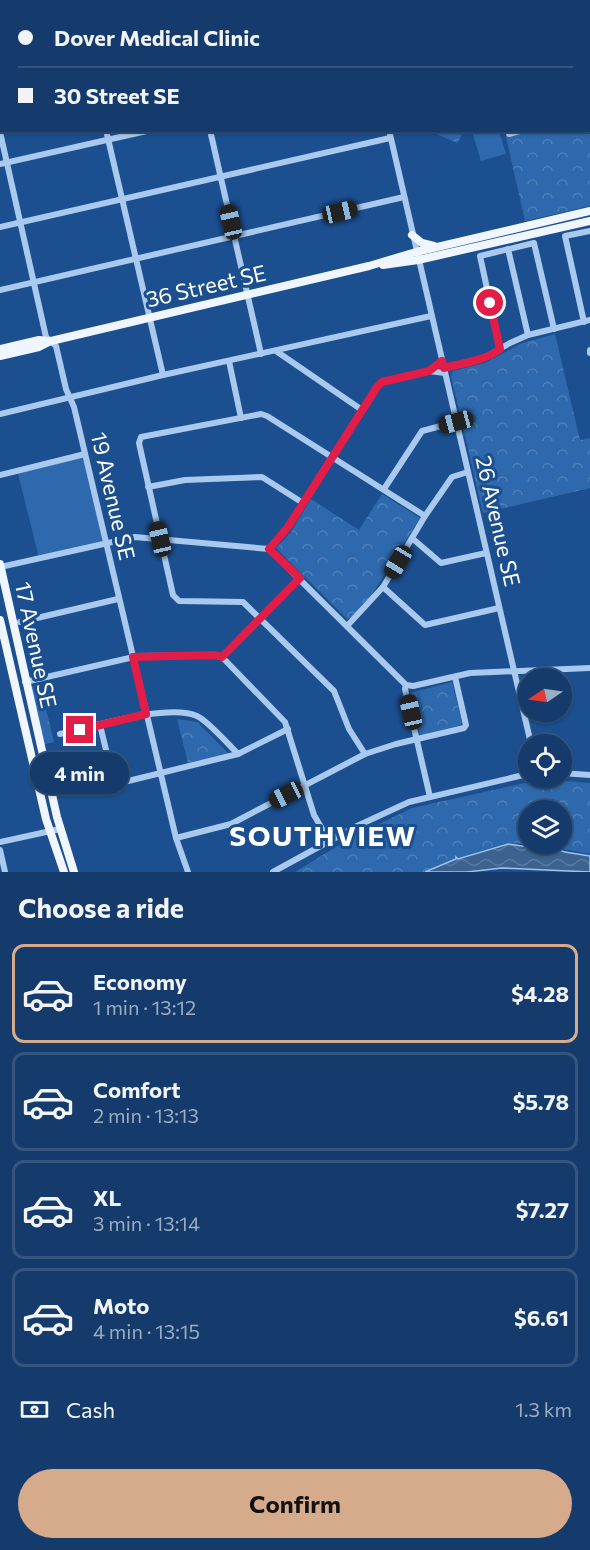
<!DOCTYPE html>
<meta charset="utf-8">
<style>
body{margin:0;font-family:Commissioner,sans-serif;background:#214673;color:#f1f3f6;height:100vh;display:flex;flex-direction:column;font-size:22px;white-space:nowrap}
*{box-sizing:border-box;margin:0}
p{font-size:20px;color:#9dadc1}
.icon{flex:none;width:33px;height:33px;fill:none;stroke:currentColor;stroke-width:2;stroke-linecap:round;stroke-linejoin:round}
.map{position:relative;height:872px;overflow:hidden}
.drawer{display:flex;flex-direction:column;background:#143b6b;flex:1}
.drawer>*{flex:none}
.banner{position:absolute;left:0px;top:0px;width:591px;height:132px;box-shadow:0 2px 4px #0004,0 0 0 2px #33557e;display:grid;align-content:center;height:132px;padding:0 18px;background:#143b6b}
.needle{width:39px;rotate:257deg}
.fabs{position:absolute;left:518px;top:668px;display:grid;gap:12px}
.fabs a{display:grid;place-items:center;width:54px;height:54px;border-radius:50%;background:#143b6b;box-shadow:0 2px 4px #0004,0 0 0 2px #33557e;font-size:30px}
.end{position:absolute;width:27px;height:27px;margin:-14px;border:8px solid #e11d48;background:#fff;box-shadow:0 0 0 3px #fff}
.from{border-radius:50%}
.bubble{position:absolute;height:42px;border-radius:21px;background:#143b6b;box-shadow:0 2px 4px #0004,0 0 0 2px #33557e;font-size:20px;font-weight:700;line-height:42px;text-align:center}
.car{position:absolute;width:18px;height:36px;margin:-18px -9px;border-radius:8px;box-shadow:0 0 4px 2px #0007;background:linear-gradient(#222 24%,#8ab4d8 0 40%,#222 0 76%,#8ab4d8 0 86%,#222 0)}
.banner b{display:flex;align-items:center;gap:21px;height:57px;font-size:22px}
.banner b+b{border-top:2px solid #33557e}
.banner i{width:15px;height:15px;background:#f1f3f6}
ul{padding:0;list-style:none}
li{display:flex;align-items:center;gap:18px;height:99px;margin:0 12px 9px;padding:0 6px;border:3px solid #33557e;border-radius:12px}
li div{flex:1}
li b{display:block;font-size:22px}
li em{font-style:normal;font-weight:700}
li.current{border-color:#d6ab8b}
li>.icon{width:54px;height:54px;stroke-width:1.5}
h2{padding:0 18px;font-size:27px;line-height:72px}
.pay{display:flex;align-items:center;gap:15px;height:66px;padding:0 18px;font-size:22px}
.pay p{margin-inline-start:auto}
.action{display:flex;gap:12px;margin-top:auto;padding:12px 18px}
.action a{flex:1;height:69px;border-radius:36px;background:#d6ab8b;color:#111;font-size:24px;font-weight:700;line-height:69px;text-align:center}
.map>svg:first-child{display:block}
</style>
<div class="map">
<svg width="590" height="872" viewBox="0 0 590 872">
<defs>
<pattern id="park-crowns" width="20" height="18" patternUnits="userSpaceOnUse" patternTransform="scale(1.5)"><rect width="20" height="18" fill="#2e69ad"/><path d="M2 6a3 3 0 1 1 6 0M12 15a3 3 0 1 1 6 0" fill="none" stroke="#4d80b9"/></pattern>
<pattern id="water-waves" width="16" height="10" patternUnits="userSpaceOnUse" patternTransform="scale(1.5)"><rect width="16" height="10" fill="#3c6290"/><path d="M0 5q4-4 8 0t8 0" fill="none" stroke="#597aa1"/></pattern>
</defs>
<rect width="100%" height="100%" fill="#1b4f8f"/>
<g fill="#2e69ad">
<polygon points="472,131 499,131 506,154 481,161"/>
<polygon points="85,454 106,542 39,558 17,470"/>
</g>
<g fill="url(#park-crowns)" fill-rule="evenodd">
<polygon points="476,0 590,0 590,16 590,2"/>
<polygon points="590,116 590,206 525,221 506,137 532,131 590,130"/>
<polygon points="430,131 452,131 462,135 457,143"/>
<polygon points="555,334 580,440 590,438 590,488 483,513 451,376 453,371 485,363 522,343"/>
<polygon points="382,494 420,518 371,596 351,618 347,619 276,548 291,532 311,499 359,530"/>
<polygon points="452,682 462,722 461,725 420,735 410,693"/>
<polygon points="40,684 54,742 42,745 31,687"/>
<polygon points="177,719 197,722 229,754 188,763"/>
<path d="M543,779l47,4v71l-50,-9 -32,-2 -34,10 -49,19h-130l57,-35 60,-29zM528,810h33v33h-33z"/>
</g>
<polygon fill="url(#water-waves)" stroke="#9cc4f0" stroke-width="1.5" points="508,844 557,851 559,850 565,852 590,856 590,872 502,868 467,872 425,872 456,859 456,857 458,859"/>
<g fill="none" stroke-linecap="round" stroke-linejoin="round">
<g stroke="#a9c9ee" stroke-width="6">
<polyline points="75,0 76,2"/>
<polyline points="358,0 359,2"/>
<polyline points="170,2 176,0"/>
<polyline points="0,41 2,40"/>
<polyline points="590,58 590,60"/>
<polyline points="0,101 2,101"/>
<polyline points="106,130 163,375"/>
<polyline points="210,130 261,354"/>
<polyline points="389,130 531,744"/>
<polyline points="508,130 509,134 523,130"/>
<polyline points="0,132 46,337 56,346 66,389 74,407 176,838 188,872"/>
<polyline points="0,164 151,130"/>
<polyline points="0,227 390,138"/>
<polyline points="508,249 528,335"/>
<polyline points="0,290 404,197"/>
<polyline points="584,322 565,236 590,231"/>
<polyline points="500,349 480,256 534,243 554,329"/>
<polyline points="590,350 590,353"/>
<polyline points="276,351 362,410"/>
<polyline points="229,361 241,418"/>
<polyline points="444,368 484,358 510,343 528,335 590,320"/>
<polyline points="0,414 163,375 431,316"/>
<polyline points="0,475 85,454"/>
<polyline points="148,487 185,480 262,477 303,503"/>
<polyline points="384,489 422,431 456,422"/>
<polyline points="413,539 441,563 486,553"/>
<polyline points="269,549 288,527 377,387 382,382 429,371 445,373"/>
<polyline points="0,567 135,537 269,549 406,685"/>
<polyline points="383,587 425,625 499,608"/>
<polyline points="20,622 118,599"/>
<polyline points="347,626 383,587 425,516 452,477 468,472"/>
<polyline points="222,657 300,578"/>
<polyline points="25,682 138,656 215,655 222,657 285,722 314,815 329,841"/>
<polyline points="406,685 413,686 470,673 590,668"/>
<polyline points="406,685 405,689 430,797"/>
<polyline points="100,725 114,783 116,784 238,754 288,729"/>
<path d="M60,734c31,-7 109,-31 137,-18 11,5 32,29 41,38"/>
<polyline points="365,754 349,729 334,691 243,602 179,601 173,595 139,443 141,437 261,414 267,416 425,516"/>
<polyline points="561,773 590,775"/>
<polyline points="176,838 231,824 365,754 396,744 464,728 466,725 455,677"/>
<polyline points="0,842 60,829"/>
<polyline points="0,850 5,872"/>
<polyline points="273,872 357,826 409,802 528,774"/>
</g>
<g stroke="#f0f6ff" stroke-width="8">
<polyline points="412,235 422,243 434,246"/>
<polyline points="383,265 418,260 590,221"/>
<polyline points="0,349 39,340 49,341"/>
<polyline points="0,356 39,347 51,341 369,266 416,252 590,211"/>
<polyline points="0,564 57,817 74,872"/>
<polyline points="0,620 46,819 64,872"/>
</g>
</g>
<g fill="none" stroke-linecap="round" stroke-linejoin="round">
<path stroke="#e11d48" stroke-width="8" d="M80,730l66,-16 -13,-57 82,-2 7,2 78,-79 -31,-29 19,-22 89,-140 5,-5 47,-11 13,-10 2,7c18,-5 41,-7 56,-19l-10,-46"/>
</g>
<g text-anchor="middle" stroke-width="6" stroke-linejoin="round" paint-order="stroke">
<g font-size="22" fill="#fff" stroke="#1b4f8f">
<text transform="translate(206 286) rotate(-13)" y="8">36 Street SE</text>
<text transform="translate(113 496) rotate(77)" y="8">19 Avenue SE</text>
<text transform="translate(498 521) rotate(77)" y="8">26 Avenue SE</text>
<text transform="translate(36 645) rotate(78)" y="8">17 Avenue SE</text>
</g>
<g font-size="28" font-weight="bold" letter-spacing="1.5" fill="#fff" stroke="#1b4f8f">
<text x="323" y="846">SOUTHVIEW</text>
</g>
</g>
</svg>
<div class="fabs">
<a><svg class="needle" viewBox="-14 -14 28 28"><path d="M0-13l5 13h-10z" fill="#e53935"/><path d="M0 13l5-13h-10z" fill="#9dadc1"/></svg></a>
<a><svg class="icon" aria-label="locate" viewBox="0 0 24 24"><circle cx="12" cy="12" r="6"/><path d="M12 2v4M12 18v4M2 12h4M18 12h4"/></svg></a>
<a><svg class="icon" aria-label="layers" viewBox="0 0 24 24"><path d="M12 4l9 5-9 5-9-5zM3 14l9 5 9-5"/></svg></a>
</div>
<i class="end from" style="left:490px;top:303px"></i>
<i class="end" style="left:80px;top:730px"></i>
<div class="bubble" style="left:30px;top:752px;width:99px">4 min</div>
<i class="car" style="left:340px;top:212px;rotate:77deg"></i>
<i class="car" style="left:231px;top:222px;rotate:347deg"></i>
<i class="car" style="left:456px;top:422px;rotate:255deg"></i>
<i class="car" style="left:160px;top:539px;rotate:347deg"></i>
<i class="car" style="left:398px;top:562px;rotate:211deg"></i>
<i class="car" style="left:411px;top:712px;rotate:347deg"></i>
<i class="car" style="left:286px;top:795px;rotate:243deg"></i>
<div class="banner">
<b><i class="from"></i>Dover Medical Clinic</b>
<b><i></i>30 Street SE</b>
</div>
</div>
<section class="drawer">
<h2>Choose a ride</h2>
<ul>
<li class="current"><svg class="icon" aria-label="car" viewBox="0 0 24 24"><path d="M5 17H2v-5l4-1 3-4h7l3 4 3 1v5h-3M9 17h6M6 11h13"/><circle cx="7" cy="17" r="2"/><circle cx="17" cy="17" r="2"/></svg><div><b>Economy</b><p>1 min · 13:12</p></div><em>$4.28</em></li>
<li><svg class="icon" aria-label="car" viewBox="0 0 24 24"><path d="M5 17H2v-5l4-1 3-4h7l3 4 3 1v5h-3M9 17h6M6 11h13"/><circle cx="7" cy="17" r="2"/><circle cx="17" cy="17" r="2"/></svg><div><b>Comfort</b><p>2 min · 13:13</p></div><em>$5.78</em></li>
<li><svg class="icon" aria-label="car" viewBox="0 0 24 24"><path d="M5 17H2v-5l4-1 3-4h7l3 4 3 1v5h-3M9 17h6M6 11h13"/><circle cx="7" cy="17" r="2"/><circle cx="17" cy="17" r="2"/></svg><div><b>XL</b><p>3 min · 13:14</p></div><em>$7.27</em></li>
<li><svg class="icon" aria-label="car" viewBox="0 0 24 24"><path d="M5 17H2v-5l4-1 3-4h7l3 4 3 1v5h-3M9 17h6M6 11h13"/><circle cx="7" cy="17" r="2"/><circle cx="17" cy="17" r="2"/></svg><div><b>Moto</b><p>4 min · 13:15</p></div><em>$6.61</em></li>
</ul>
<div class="pay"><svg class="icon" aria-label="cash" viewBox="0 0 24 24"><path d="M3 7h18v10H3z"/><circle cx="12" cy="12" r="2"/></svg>Cash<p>1.3 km</p></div>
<div class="action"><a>Confirm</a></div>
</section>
